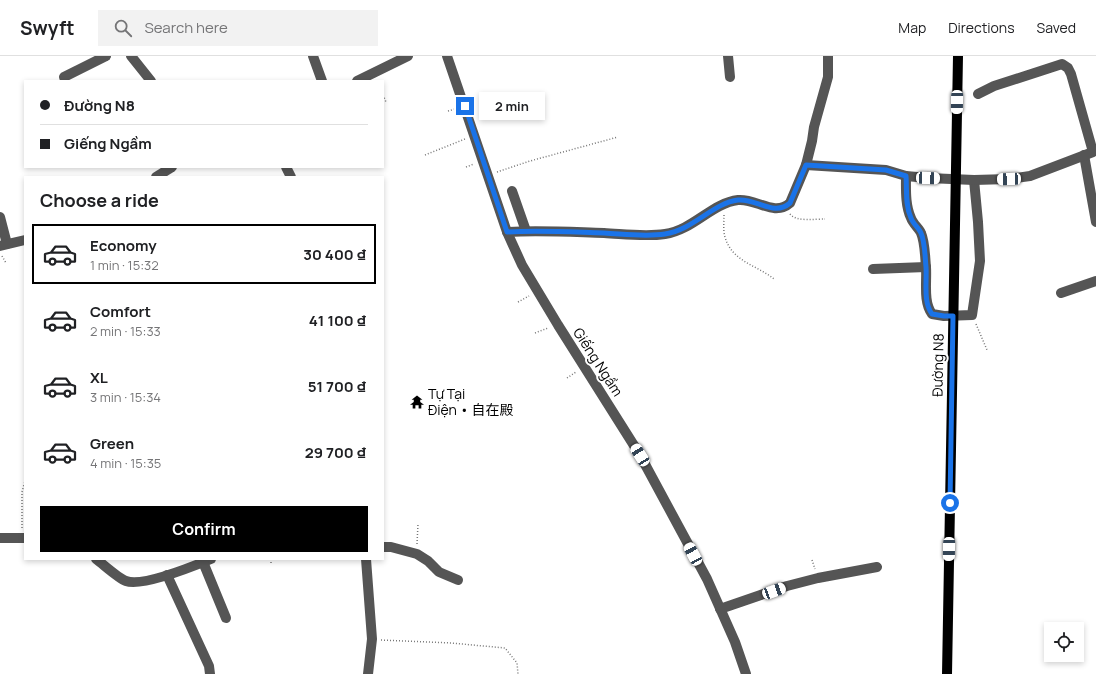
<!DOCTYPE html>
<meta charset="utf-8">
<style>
body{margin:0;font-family:Manrope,"Noto Sans SC",sans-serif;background:#f2f2f2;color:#202124;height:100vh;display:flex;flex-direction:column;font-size:15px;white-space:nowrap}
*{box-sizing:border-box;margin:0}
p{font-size:13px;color:#757577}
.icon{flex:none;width:22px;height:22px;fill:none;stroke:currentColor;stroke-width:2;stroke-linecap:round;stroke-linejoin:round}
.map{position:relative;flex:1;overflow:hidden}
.panel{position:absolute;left:24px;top:120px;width:360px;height:384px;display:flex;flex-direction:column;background:#fff;border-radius:0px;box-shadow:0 2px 6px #0003}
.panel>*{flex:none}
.guide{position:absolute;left:24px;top:24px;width:360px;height:88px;border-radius:0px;box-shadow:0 2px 6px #0003;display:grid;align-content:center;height:88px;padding:0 16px;background:#fff}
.controls{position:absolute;left:1044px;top:566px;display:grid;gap:8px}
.controls a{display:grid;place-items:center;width:40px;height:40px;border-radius:0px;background:#fff;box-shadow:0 2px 6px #0003;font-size:20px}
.end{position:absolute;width:18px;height:18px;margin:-9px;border:5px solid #1a73e8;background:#fff;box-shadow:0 0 0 2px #fff}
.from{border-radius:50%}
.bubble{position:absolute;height:28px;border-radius:0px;background:#fff;box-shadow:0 2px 6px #0003;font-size:13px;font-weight:700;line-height:28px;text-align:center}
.car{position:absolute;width:12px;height:24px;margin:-12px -6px;border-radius:5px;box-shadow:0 0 3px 1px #0007;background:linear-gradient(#fff 24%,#345 0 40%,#fff 0 76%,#345 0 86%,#fff 0)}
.guide b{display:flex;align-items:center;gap:14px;height:38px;font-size:15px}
.guide b+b{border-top:1px solid #e0e0e0}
.guide i{width:10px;height:10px;background:#202124}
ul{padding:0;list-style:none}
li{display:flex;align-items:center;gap:12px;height:60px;margin:0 8px 6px;padding:0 8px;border:2px solid transparent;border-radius:0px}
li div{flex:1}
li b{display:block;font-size:15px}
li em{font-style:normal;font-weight:700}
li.on{border-color:#000}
li>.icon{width:36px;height:36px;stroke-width:1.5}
h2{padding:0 16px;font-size:18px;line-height:48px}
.cta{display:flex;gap:8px;margin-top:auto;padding:8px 16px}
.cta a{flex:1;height:46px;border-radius:0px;background:#000;color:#fff;font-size:16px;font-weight:700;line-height:46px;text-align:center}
header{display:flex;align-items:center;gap:24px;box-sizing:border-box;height:56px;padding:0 20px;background:#fff;border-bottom:1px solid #e0e0e0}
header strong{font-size:19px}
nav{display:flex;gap:22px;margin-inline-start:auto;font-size:14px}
.search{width:280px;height:36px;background:#f2f2f2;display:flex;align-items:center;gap:10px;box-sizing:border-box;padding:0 14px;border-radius:0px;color:#757577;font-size:15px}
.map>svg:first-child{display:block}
</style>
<header>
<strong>Swyft</strong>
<div class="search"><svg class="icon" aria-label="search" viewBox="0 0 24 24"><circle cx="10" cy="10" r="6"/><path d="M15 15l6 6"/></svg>Search here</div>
<nav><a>Map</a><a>Directions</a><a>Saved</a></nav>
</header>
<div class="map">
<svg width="1096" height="618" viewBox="0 0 1096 618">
<rect width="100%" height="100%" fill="#fff"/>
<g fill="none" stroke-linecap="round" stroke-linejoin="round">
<g stroke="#777" stroke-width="1.5" stroke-dasharray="1 2" stroke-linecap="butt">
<polyline points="383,39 386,46"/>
<polyline points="448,55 455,53"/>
<polyline points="425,99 465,83"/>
<polyline points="466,111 474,108"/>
<polyline points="497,116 530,105 618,81"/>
<path d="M790,158c6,8 25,5 35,5"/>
<path d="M724,159c0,7 -1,16 1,22 7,25 32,28 49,42"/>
<polyline points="2,200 6,207"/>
<polyline points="518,246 529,240"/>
<polyline points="976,268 987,294"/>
<polyline points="535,277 548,272"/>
<polyline points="567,322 576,316"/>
<polyline points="22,472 22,436 25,425"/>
<polyline points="417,488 418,468"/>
<polyline points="812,504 815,513"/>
<polyline points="271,507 271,503"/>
<polyline points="381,584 451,587 505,592 517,607 518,618"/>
</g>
<g stroke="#555" stroke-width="10">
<polyline points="131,0 151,25"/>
<polyline points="313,0 322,25"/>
<polyline points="447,0 507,176 522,209 558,269 640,399 707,523 735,586 746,618"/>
<polyline points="728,0 730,21"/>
<polyline points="64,21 106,0"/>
<polyline points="357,25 408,0"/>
<polyline points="1084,99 1096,166"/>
<polyline points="806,109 812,85 814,71 828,21 828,0"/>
<polyline points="286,111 291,121"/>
<path d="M906,120c0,13 -1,29 5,42 2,6 8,10 10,15 4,9 4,24 5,34 1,15 -3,35 6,47l12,2 28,-1 8,-54 -2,-39 -4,-42"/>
<polyline points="156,121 172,111"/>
<polyline points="512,135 526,175"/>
<polyline points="0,161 7,188"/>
<path d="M507,176c32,-2 64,0 97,1 20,1 41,4 61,1 28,-4 47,-31 73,-34 18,-2 36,17 52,3l16,-38 80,5 20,6 22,2 46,2 35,-1 21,-3 63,-24 -22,-78 -3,-6 -6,-4 -68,22 -16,8"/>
<polyline points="0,190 25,184"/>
<polyline points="873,213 926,211"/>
<polyline points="1061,237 1096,225"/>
<polyline points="0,482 25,482"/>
<polyline points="383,491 391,491 417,498 428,505 439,516 458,524"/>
<path d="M96,503c7,5 22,19 30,22 16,6 68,-15 85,-22"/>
<polyline points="366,503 372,583 368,618"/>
<polyline points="203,506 226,562"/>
<polyline points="167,519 209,610 210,618"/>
<polyline points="720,553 787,530 818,522 877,511"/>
</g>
<polyline stroke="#000" stroke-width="10" points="947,618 958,0"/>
</g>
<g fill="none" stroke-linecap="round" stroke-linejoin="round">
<path stroke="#1a73e8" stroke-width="5" d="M465,50l42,126c32,-2 64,0 97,1 20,1 41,4 61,1 28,-4 48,-31 73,-34 18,-2 36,17 52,3l16,-38 80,5 20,6c1,13 -1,29 5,42 2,6 8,10 10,15 4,9 4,24 5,34 1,15 -3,35 6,47l12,2h9l-3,187"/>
</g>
<defs>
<g id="temple-bare" transform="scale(1.08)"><path d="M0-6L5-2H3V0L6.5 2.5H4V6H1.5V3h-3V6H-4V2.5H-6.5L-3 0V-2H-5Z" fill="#000" stroke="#fff" stroke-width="2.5" paint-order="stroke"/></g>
</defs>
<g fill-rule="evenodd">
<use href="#temple-bare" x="417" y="346"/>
</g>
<g text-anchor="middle" stroke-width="4" stroke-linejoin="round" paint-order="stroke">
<g font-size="14" fill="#000" stroke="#fff">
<text transform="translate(598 306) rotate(57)" y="5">Giếng Ngầm</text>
<text transform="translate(938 309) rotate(-89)" y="5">Đường N8</text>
</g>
<g font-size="14" fill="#000" stroke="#fff" text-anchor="start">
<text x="428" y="343">Tự Tại<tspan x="428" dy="16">Điện • 自在殿</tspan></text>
</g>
</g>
</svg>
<div class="controls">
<a><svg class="icon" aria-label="locate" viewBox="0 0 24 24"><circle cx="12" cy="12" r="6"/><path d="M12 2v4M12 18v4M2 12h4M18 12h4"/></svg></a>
</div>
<i class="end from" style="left:950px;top:447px"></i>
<i class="end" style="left:465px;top:50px"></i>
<div class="bubble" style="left:479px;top:36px;width:66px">2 min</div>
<i class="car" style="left:957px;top:46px;rotate:181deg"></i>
<i class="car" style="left:928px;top:122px;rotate:92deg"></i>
<i class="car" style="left:1009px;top:123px;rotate:268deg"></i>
<i class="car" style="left:640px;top:399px;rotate:328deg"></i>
<i class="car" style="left:949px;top:493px;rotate:181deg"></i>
<i class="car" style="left:693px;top:498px;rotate:332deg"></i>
<i class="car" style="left:774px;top:535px;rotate:70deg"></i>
<div class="guide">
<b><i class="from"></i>Đường N8</b>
<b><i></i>Giếng Ngầm</b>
</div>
<section class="panel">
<h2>Choose a ride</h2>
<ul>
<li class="on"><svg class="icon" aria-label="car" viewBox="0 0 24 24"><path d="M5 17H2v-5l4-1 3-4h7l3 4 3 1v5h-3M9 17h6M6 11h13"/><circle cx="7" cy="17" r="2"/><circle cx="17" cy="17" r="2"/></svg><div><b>Economy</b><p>1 min · 15:32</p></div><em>30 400 ₫</em></li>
<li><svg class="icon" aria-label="car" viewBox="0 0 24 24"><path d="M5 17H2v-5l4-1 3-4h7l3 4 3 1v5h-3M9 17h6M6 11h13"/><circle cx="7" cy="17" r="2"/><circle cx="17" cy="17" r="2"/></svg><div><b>Comfort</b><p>2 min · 15:33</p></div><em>41 100 ₫</em></li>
<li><svg class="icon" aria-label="car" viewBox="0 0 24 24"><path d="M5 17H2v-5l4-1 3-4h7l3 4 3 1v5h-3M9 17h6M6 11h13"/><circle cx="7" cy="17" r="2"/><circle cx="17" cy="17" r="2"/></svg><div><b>XL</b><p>3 min · 15:34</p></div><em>51 700 ₫</em></li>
<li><svg class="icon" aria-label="car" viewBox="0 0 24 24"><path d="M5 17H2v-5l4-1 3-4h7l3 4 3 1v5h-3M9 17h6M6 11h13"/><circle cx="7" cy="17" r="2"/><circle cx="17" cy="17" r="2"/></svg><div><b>Green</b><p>4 min · 15:35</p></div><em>29 700 ₫</em></li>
</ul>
<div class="cta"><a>Confirm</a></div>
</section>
</div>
